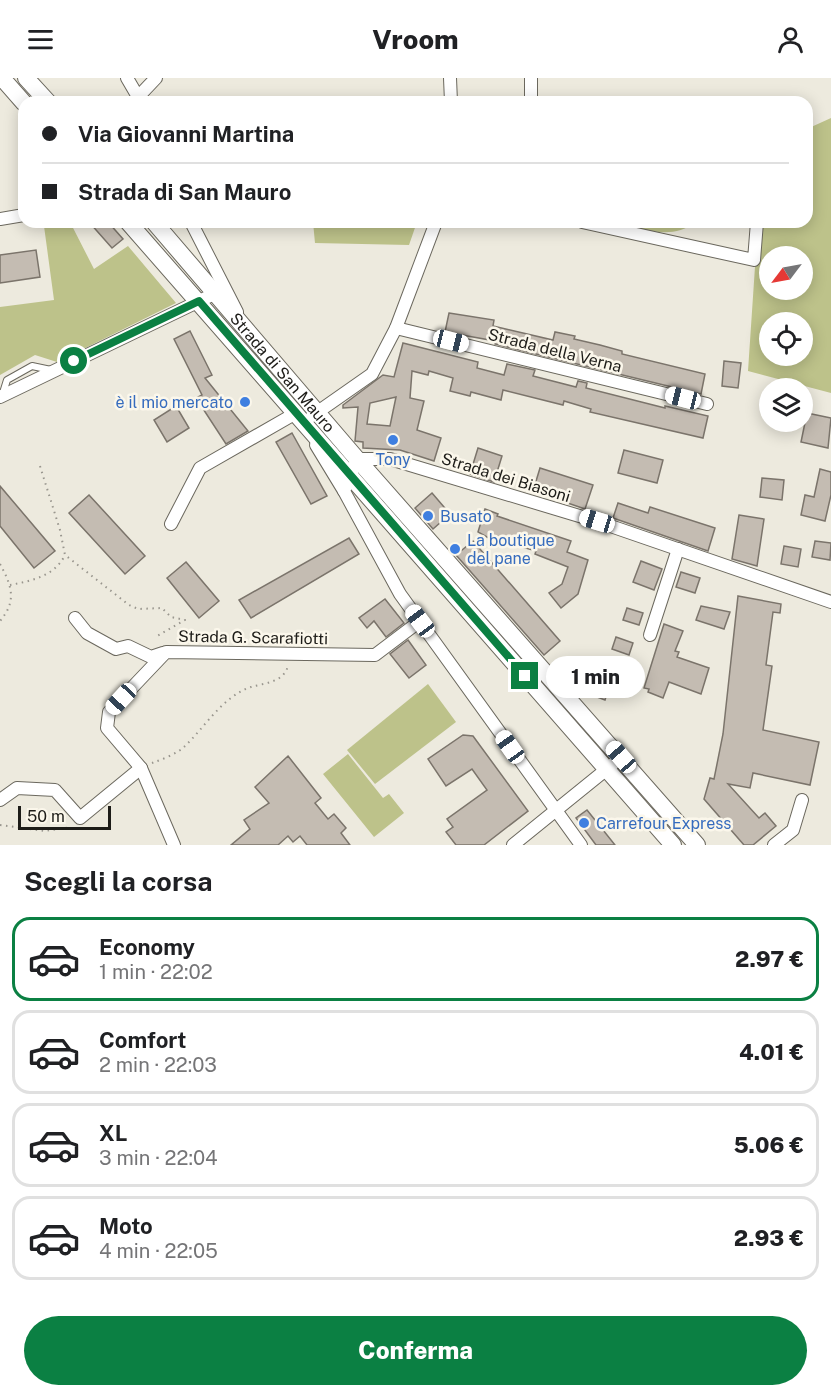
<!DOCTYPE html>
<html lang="it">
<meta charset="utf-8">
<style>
body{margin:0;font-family:"Public Sans",sans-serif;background:#f6f6f6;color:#202124;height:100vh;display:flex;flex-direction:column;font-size:22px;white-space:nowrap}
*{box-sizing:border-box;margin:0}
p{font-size:20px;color:#757577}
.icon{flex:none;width:33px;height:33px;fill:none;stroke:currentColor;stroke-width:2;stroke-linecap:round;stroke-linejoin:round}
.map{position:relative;height:767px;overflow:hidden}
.drawer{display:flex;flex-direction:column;background:#fff;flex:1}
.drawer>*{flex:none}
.guide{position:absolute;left:18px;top:18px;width:795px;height:132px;border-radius:18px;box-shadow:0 3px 15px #0003;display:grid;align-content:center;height:132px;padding:0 24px;background:#fff}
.needle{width:39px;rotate:238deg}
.fabs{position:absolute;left:759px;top:168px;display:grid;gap:12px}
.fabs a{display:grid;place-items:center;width:54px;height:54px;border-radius:50%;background:#fff;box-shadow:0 3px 15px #0003;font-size:30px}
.scale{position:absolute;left:18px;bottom:15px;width:93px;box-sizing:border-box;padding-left:6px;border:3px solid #1d1c18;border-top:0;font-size:16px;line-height:21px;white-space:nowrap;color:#1d1c18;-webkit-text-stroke:4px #fbf7eb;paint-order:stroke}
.end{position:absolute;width:27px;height:27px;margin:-14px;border:8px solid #0b8043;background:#fff;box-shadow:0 0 0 3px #fff}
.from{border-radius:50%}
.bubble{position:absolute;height:42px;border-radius:21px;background:#fff;box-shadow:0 3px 15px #0003;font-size:20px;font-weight:800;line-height:42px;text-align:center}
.car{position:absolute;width:18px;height:36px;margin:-18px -9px;border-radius:8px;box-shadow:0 0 4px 2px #0007;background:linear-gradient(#fff 24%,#345 0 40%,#fff 0 76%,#345 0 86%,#fff 0)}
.guide b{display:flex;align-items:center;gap:21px;height:57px;font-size:22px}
.guide b+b{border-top:2px solid #e0e0e0}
.guide i{width:15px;height:15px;background:#202124}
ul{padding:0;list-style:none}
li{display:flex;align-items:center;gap:18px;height:84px;margin:0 12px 9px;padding:0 12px;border:3px solid #e0e0e0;border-radius:18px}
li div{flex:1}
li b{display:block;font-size:22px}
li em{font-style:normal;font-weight:800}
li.current{border-color:#0b8043}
li>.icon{width:54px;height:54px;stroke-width:1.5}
h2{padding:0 24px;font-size:27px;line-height:72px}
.primary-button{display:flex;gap:12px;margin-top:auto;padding:12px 24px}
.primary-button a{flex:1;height:69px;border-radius:36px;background:#0b8043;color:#fff;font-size:24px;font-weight:800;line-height:69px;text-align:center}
header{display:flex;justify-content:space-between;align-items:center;height:78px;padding:0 24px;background:#fff;font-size:27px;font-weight:800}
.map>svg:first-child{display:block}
</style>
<header><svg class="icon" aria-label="menu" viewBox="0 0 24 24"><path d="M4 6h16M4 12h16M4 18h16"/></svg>Vroom<svg class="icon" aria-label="person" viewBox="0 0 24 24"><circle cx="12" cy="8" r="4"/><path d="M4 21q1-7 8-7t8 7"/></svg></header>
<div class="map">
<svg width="831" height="767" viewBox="0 0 831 767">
<rect width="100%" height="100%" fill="#edeade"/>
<g fill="#bdc28a" fill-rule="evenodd">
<path d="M831,40v275l-83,-22 10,-149h49v-103l2,9zM770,178h32v34h-32zM770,244h32v34h-32z"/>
<polygon points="55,144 70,144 94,191 128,168 176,225 57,284 35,277 0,297 0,229 54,222 44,148"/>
<polygon points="313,144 417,144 409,167 315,165"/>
<path d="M615,144h81c-25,19 -53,7 -81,0z"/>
<polygon points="428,606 456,644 375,706 347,672"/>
<polygon points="348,676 383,720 389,716 404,735 374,759 323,696"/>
</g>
<g fill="#c4bcb2" stroke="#7b746b" stroke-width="1.5" fill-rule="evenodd">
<polygon points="89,144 108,144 123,161 112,170"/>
<polygon points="36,172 40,199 0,205 0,177"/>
<polygon points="449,235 494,242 493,248 553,262 555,254 575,258 574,261 600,267 622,273 622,276 705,296 701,316 495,266 495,263 445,254"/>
<polygon points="190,253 212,297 205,300 248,353 226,366 196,320 202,317 174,261"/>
<path d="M403,265l75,19 -1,6 27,7 3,-11 28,6 -2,6 43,11 2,-6 9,2 -1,5 79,20v-2l43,10 -5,22 -113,-26 1,-3 -27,-8 -1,4 -60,-15 -2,10 -30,-8 -1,4 -20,-5 3,-13 -24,-7 -1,4 -16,-4 -2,27 14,3 -7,29 24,8 -7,23 -34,-11 -37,-2v-6l-8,-1 3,-34 -15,1v-3l40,-30 11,2zM396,319l-6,29 -23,-2 3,-21z"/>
<polygon points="724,283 741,285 738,310 722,308"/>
<polygon points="176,328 189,350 167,364 154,342"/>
<polygon points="807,335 831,340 828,370 801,364"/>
<polygon points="292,355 327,418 311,426 276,364"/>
<polygon points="478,370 502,378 494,404 470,396"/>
<polygon points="624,372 663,382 657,405 618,395"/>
<polygon points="540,390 593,407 585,431 533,413"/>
<polygon points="820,391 831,394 831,417 825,443 801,437 805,417 814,419"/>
<polygon points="762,400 784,402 782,422 760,419"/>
<polygon points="0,408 55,473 34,490 0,448"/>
<polygon points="432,415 450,436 433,451 415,430"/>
<polygon points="89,417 145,478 125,496 69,435"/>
<polygon points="618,425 648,435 650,429 715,450 708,473 613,440"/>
<polygon points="485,431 498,436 497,438 571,463 567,474 588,482 578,516 561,530 549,515 562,506 568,489 535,476 536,473 502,463 501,467 478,454"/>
<polygon points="739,437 764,441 757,488 732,481"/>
<polygon points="349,460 359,476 251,540 239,522"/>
<polygon points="473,463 560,563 544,577 456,477"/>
<polygon points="815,463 831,465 830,482 812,479"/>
<polygon points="784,468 801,471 798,489 781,486"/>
<polygon points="641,483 662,491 654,512 633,504"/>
<polygon points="186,484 219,523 199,540 167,500"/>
<polygon points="681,494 700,500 695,515 676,509"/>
<polygon points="738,518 781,526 780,535 773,534 766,587 772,588 763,652 819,664 810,707 753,695 750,710 728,706 759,740 765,735 776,748 753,767 744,767 704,721 710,700 714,701 723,656"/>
<polygon points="385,521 404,545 386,559 374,543 367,550 359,540"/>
<polygon points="701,528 730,534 724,551 696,542"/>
<polygon points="627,530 643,535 639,547 623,542"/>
<polygon points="664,546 683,553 675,573 679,574 677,579 709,590 701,616 669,604 663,620 648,614 649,611 644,610"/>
<polygon points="616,559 633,565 629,577 612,571"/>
<polygon points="408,562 426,587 409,600 390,576"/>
<polygon points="591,595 611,603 605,622 584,614"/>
<polygon points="463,657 473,658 528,733 484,767 456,767 446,754 453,749 447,741 487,712 472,691 446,708 428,681"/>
<polygon points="288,678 321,720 315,725 328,741 334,736 346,750 341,755 350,767 307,767 300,758 293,764 288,758 278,767 231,767 250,751 244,742 269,725 255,709"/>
<polygon points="587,732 615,767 596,767 576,740"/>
</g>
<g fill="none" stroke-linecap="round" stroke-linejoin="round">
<g stroke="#6b685e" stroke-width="8">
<polyline id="service" points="2,318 7,302 32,288 51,292"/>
</g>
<g stroke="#6b685e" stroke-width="14">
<g id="minor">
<polyline points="127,0 141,24"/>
<polyline points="450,0 451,24"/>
<polyline points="138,19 156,0"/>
<polyline points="531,24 531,0"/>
<polyline points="0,141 24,137"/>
<polyline points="191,144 237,234"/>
<polyline points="582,144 754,182 757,144"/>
<polyline points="396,250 707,326"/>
<polyline points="0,319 216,215"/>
<polyline points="312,338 372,296 396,250 436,144"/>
<polyline points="316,367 344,413"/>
<polyline points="171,446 200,390 296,335"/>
<polyline points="75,540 87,555 116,571 128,568 151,579 163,575"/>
<polyline points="650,557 678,471"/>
<polyline points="0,722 17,710 55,712 80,740 141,690"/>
<polyline points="174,767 141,690 107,650 109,634 166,574 375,577 420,543"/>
<polyline points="513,767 613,686"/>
<polyline points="581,767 400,516 344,413 357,381 390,381 596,443 831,524"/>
<polyline points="774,767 793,752 802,722"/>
</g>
</g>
<g stroke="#6b685e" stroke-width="18">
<g id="secondary">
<polyline points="2,0 24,25"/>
<polyline points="26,0 48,24"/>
<polyline points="128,144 673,767"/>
<path id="s1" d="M154,144l203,237 340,386"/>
</g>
</g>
<g stroke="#99968e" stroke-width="2" stroke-dasharray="1.5 4.5" stroke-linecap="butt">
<polyline points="40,388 60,452 65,477 129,527 138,531 162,530 171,539 185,542 157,558"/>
<path d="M0,486c12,22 17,37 0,57"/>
<path d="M10,507c21,-4 45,-9 55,-30"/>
<path d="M152,685c11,-4 25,-9 33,-17 20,-19 38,-50 66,-59 14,-4 34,-5 37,-22"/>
<polyline points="0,747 45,753 71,749"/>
</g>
<use href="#service" stroke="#fff" stroke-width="6"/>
<use href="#minor" stroke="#fff" stroke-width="12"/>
<use href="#secondary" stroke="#fff" stroke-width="16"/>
</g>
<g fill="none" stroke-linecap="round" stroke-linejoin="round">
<polyline stroke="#0b8043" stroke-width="8" points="74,283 199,223 525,598"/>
</g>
<g fill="#3f7fe0" stroke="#fbf7eb" stroke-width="2">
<circle cx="245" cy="324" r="6"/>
<circle cx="393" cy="362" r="6"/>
<circle cx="428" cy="438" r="6"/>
<circle cx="455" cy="471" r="6"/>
<circle cx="584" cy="745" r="6"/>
</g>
<g text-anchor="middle" stroke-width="5" stroke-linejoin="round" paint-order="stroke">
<g font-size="16" fill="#1d1c18" stroke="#fbf7eb">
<text transform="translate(555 272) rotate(14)" y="6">Strada della Verna</text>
<text dy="6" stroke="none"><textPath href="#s1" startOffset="198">Strada di San Mauro</textPath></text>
<text transform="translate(506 399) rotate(17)" y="6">Strada dei Biasoni</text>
<text transform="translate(253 559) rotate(1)" y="6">Strada G. Scarafiotti</text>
</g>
<g font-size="16" fill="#366cbe" stroke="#fbf7eb" text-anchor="start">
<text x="233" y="330" text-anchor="end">è il mio mercato</text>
<text x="393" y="387" text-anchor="middle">Tony</text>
<text x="440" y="444">Busato</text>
<text x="467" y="468">La boutique<tspan x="467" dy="18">del pane</tspan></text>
<text x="596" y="751">Carrefour Express</text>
</g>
</g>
</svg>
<div class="fabs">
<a><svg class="needle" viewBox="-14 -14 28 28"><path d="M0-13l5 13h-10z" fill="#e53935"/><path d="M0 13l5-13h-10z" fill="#757577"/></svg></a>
<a><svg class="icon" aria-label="locate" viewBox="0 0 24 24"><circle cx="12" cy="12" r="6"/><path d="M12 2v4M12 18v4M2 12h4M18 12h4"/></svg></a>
<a><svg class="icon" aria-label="layers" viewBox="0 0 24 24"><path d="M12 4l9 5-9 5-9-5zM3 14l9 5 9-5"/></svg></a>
</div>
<div class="scale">50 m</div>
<i class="end from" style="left:74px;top:283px"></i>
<i class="end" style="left:525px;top:598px"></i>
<div class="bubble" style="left:546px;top:578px;width:99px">1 min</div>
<i class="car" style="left:451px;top:263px;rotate:104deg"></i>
<i class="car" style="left:683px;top:320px;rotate:284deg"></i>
<i class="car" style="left:597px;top:443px;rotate:287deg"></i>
<i class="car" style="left:420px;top:543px;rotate:323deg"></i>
<i class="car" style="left:121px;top:621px;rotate:223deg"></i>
<i class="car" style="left:510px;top:669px;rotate:325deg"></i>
<i class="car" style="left:621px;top:679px;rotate:319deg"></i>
<div class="guide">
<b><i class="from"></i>Via Giovanni Martina</b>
<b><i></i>Strada di San Mauro</b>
</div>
</div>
<section class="drawer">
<h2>Scegli la corsa</h2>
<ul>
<li class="current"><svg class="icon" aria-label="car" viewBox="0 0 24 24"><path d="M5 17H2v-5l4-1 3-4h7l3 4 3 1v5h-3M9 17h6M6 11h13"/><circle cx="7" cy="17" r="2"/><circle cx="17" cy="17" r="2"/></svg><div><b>Economy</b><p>1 min · 22:02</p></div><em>2.97 €</em></li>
<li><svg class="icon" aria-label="car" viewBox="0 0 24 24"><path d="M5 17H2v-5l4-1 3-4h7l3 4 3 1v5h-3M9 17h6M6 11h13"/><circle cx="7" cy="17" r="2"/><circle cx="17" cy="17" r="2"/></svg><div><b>Comfort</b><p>2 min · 22:03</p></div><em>4.01 €</em></li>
<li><svg class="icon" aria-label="car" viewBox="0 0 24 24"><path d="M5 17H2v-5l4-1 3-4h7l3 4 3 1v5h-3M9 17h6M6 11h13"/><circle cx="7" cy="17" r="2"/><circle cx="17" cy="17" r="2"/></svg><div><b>XL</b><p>3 min · 22:04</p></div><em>5.06 €</em></li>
<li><svg class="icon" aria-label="car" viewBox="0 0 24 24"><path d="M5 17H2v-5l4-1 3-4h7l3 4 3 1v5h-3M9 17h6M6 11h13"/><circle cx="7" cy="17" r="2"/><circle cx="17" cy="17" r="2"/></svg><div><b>Moto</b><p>4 min · 22:05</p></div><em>2.93 €</em></li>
</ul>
<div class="primary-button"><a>Conferma</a></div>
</section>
